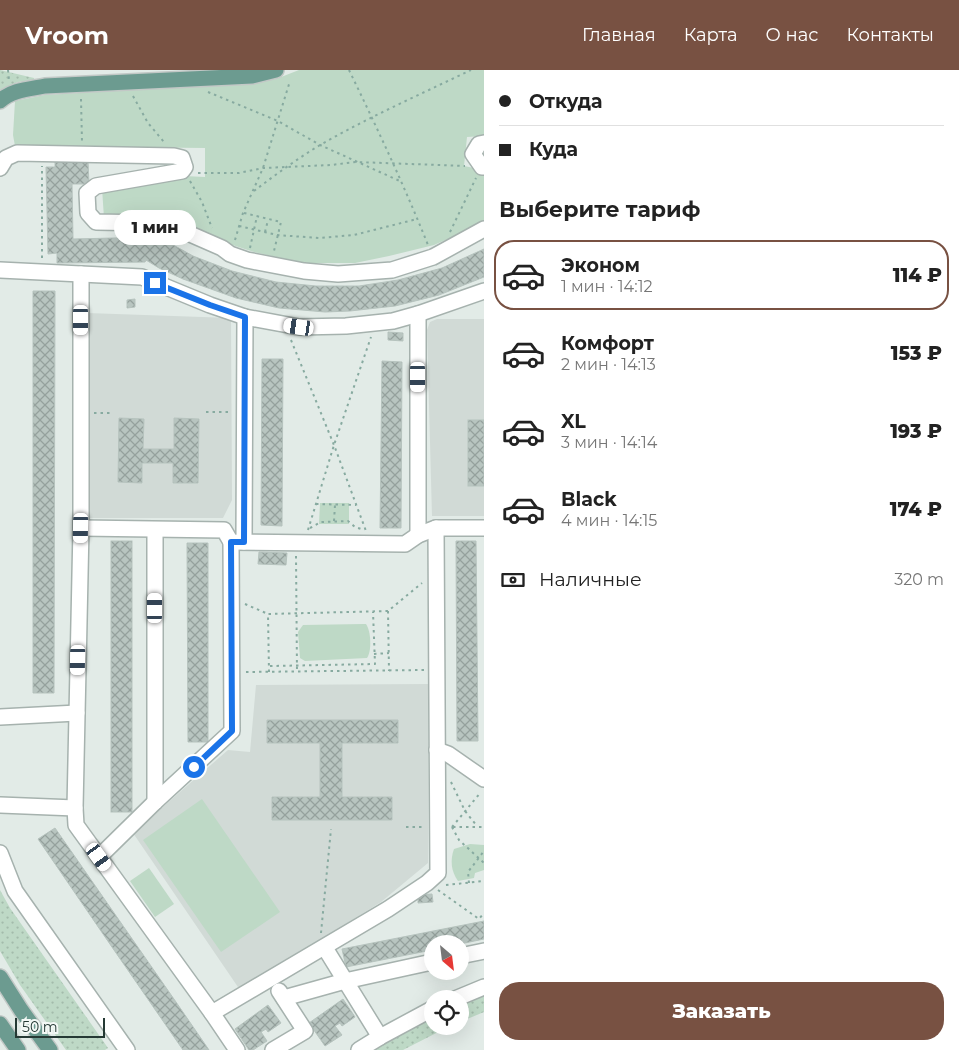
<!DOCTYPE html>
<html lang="ru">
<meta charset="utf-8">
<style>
body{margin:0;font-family:Montserrat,sans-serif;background:#f6f6f6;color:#222;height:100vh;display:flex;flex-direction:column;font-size:19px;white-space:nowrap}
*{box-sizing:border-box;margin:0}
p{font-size:16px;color:#767676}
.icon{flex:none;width:28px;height:28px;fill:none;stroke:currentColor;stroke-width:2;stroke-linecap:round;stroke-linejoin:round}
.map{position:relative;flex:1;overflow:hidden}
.sheet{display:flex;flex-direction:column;background:#fff;width:475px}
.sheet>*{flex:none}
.guide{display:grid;align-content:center;height:110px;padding:0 15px;background:#fff}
.needle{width:32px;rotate:152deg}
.buttons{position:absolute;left:424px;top:865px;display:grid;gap:10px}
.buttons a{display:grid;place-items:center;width:45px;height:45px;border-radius:50%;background:#fff;box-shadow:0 5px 20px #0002;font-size:25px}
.scale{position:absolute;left:15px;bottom:12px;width:90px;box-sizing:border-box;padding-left:5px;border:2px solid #253934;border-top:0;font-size:14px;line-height:18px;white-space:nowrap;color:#253934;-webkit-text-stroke:4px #f3f8f5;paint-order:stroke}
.end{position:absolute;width:22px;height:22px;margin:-11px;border:6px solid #1a73e8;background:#fff;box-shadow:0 0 0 2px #fff}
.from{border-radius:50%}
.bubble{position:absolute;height:35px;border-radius:18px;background:#fff;box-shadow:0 5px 20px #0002;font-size:16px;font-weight:800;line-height:35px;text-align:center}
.car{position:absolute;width:15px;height:30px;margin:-15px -8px;border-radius:6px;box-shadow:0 0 4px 1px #0007;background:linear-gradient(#fff 24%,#345 0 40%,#fff 0 76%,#345 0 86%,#fff 0)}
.guide b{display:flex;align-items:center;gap:18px;height:48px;font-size:19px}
.guide b+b{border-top:1px solid #e0e0e0}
.guide i{width:12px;height:12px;background:#222}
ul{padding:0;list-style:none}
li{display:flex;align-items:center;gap:15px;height:70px;margin:0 10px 8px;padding:0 5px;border:2px solid transparent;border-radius:20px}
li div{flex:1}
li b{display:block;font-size:19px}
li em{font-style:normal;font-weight:800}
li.active{border-color:#785142}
li>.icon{width:45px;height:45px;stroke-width:1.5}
h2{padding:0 15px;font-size:22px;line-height:60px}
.pay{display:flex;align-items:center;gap:12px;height:55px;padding:0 15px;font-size:19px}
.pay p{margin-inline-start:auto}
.cta{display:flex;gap:10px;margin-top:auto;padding:10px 15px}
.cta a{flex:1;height:58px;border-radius:20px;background:#785142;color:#fff;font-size:20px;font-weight:800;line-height:58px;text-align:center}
header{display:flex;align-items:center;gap:30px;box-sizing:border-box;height:70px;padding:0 25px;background:#785142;color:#fff}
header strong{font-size:24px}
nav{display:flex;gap:28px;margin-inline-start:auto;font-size:18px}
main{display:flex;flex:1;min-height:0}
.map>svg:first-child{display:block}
</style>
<header>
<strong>Vroom</strong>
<nav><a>Главная</a><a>Карта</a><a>О нас</a><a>Контакты</a></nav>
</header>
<main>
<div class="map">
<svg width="484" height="980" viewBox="0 0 484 980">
<defs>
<pattern id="grass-dots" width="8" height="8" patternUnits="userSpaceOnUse" patternTransform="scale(1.25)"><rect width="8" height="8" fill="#bed9c6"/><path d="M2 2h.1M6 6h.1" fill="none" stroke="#a3bbab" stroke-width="1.8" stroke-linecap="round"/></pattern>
<pattern id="building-cross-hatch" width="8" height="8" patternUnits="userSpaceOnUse" patternTransform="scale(1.25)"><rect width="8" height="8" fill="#b8c5c0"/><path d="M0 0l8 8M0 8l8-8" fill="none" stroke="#95a19d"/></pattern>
</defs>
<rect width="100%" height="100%" fill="#e2ebe7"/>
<g fill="#d1dad6">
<polygon points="87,243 231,248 232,430 223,448 89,448"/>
<polygon points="437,249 484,249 484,446 432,446 427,260 430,252"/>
<polygon points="428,614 428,793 381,832 240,920 133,763 228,680 250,682 256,615"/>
</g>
<g fill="url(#grass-dots)">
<polygon points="0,0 34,8 34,10 18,12 0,20"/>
<polygon points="0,820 10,838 108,978 105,980 66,980 20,915 0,881"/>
<polygon points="484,926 484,942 460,952 460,935"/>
<polygon points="432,947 432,956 450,956 403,980 374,980"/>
</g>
<g fill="#bed9c6">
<polygon points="299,0 484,0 484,66 467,67 464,96 484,100 484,153 434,175 389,186 355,193 304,193 254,182 211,168 104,148 102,118 184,106 205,107 205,78 15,76 13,65 15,31 45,25 251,13 276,9"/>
<polygon points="320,433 349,433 349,454 319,454"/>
<path d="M363,554h3c5,7 6,27 1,34l-62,3 -5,-3 -2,-26 5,-7z"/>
<polygon points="202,729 280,842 221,882 143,770"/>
<path d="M470,774l14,1v25l-9,3 -1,5 -16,3c-7,-10 -8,-21 -4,-32z"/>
<polygon points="149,798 174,834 155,847 130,811"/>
</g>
<g fill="url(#building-cross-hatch)" stroke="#b6c3be">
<polygon points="88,91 89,114 72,114 73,169 155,167 158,169 159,167 193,186 232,201 276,212 316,216 359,216 398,210 442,198 484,179 484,207 439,225 395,236 350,241 325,242 279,238 236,228 183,209 159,198 146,190 145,192 57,193 57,183 48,184 46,97 55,97 55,92"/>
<polygon points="33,221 55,221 54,623 33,623"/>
<polygon points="135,229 135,237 127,238 127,230"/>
<polygon points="388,262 403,263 403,271 388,270"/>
<polygon points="262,289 283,289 282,456 261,455"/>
<polygon points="382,291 402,292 401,458 380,458"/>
<polygon points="119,348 144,349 143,379 174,379 174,348 199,349 198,413 173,413 173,393 142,393 142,413 118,412"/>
<rect x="468" y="350" width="16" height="66"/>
<rect x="111" y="471" width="21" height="271"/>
<polygon points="456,471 476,471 478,671 457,671"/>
<polygon points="187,473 208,473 208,672 188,672"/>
<polygon points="259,482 287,483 286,495 258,494"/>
<polygon points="267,650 398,650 398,673 342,673 342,727 392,727 392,750 272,750 272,727 320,727 320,673 267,673"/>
<polygon points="55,758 176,932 209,980 183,980 114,880 38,769"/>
<polygon points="432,824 433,832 418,833 418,825"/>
<polygon points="484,851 484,869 460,874 432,874 432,880 346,897 342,879"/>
<polygon points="343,929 355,947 342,956 340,953 335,956 342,965 325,976 309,953"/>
<polygon points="268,935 281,953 268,962 266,959 261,962 267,971 253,980 249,980 235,959"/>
</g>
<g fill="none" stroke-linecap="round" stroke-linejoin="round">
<g stroke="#a6b2ae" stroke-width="18">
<g id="minor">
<polyline points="484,73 479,74 473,84 482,97 484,97"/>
<polyline points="0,98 6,88 17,83 174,86 182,88 185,97 182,101 96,116 87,123 88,143 96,152 149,153 174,157 222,178 230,184 247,190 304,201 338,204 392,200 433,187 484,159"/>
<polyline points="0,200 142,207 210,235 245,247 299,257 346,256 393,251 418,244 484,221"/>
<polyline points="418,244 418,465"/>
<polyline points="81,458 224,460 231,472 405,474 418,465 436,458 484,458"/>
<polyline points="244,472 245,247"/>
<polyline points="0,647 77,643"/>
<polyline points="437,680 448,684 484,709"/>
<polyline points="155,732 155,460"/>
<polyline points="0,735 75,738 76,755 212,943 388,839 427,813 438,803 436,458"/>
<polyline points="75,738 81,458 81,204"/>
<polyline points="0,783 15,821 127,980"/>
<polyline points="99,787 155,732 232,661 231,472"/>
<polyline points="325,878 380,967"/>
<polyline points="460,886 484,881"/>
<polyline points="284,928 345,911 432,892"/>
<polyline points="455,929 484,917"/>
<polyline points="212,943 237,980"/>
<polyline points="273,980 305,961 279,921"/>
<polyline points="359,980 380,967 432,939"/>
</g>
</g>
<g stroke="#c2c8c6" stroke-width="18">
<g id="major">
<path d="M0,31c11,-11 30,-12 45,-15l207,-10 24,-6"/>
<polyline points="0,907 21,940 50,980"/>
<polyline points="0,954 18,980"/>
</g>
</g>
<g stroke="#87aaa0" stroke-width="2" stroke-dasharray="2.5 4" stroke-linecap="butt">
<polyline points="8,0 9,10"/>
<path d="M349,0c28,58 55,115 79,175"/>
<polyline points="208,22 278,51 320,75 402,112"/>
<polyline points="133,26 148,53 164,72"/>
<polyline points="81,29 82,72"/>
<polyline points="198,103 239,103 263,98 331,95 356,92 465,96"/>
<polyline points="190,111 202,132 212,158"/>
<path d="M254,121c21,-16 43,-32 66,-46 49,-28 101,-51 151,-75"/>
<polyline points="244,143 281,152 274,181"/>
<polyline points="239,156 277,165 319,168 354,165 417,149"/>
<polyline points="265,162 268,150"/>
<polyline points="450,162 476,108"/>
<polyline points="235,170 243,143 263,98 290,11"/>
<polyline points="250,178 257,146"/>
<polyline points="42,188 42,96"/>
<polyline points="291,270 334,375 366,461"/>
<polyline points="206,342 230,342"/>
<polyline points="94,343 111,343"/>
<polyline points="316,434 356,435"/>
<polyline points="334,451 335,435"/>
<polyline points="310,458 321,452 348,451 355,457 361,459"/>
<polyline points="308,460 334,375 371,267"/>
<polyline points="296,486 297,602"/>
<polyline points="245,534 268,544"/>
<polyline points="388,541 389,601"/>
<polyline points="374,584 389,583"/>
<polyline points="270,596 375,594 373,542"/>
<polyline points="246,602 424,600"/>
<polyline points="269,602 268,544 388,541 422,513"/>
<polyline points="451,712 465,741 477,756"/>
<polyline points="406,757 423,757"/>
<polyline points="452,757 481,722"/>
<polyline points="452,757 459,770 484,793"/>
<polyline points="453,757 484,757"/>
<polyline points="469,813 468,802 484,781"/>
<polyline points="446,815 484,811"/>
<polyline points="438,820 479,849 484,843"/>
<polyline points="321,863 331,759"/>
</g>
<use href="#minor" stroke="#fff" stroke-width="15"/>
<use href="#major" stroke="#6c9b90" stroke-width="15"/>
</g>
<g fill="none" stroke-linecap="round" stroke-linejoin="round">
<polyline stroke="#1a73e8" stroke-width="6" points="155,213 210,235 245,247 244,472 231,472 232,661 194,697"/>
</g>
</svg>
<div class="buttons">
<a><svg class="needle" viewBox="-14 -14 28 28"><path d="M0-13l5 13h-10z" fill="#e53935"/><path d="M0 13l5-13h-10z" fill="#767676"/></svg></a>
<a><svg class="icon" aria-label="locate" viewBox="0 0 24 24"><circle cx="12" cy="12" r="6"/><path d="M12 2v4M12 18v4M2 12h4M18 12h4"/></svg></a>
</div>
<div class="scale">50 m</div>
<i class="end from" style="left:194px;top:697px"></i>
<i class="end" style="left:155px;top:213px"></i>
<div class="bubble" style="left:114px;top:140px;width:82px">1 мин</div>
<i class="car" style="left:81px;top:250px;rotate:180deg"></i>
<i class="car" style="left:299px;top:257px;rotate:278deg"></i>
<i class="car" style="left:418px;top:307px;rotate:180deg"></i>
<i class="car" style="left:81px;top:458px;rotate:181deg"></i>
<i class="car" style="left:155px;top:538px;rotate:0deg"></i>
<i class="car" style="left:78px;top:590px;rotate:181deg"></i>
<i class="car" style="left:99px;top:787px;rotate:144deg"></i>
</div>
<section class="sheet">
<div class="guide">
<b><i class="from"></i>Откуда</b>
<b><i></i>Куда</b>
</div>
<h2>Выберите тариф</h2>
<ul>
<li class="active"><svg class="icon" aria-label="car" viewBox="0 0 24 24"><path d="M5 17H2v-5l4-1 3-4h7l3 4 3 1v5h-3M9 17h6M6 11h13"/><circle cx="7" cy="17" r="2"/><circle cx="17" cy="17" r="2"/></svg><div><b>Эконом</b><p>1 мин · 14:12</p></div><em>114 ₽</em></li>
<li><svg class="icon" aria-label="car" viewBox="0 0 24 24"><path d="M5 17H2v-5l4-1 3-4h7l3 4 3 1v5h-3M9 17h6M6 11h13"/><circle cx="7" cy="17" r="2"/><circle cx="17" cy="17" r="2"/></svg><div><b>Комфорт</b><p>2 мин · 14:13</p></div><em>153 ₽</em></li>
<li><svg class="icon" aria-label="car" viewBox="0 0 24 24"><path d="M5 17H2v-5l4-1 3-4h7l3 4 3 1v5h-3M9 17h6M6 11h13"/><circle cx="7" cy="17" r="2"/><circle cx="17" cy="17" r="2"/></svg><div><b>XL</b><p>3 мин · 14:14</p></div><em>193 ₽</em></li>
<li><svg class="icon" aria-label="car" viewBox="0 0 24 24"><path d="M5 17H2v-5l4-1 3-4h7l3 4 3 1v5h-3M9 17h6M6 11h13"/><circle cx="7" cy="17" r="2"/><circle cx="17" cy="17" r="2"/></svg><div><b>Black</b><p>4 мин · 14:15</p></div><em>174 ₽</em></li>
</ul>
<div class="pay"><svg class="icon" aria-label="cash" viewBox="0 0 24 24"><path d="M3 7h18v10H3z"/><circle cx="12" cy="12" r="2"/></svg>Наличные<p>320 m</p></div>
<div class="cta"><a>Заказать</a></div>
</section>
</main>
